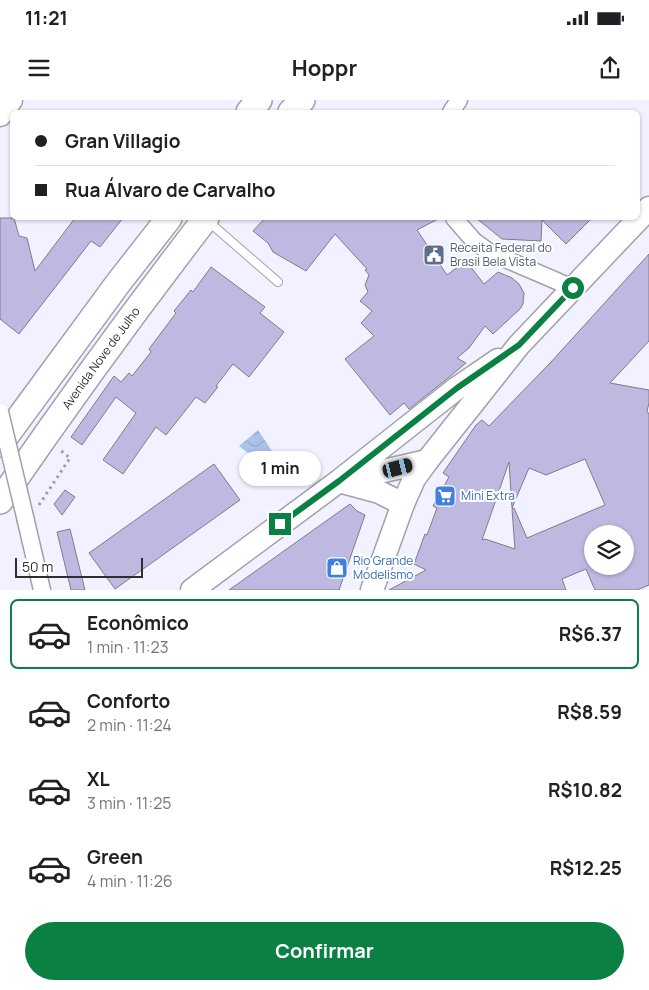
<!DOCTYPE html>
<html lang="pt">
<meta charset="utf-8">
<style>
body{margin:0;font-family:Manrope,sans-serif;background:#f6f6f6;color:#202124;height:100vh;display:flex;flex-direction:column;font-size:19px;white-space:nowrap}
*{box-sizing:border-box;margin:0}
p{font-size:16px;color:#757577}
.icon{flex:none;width:28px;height:28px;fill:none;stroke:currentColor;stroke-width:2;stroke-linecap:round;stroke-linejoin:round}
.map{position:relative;height:490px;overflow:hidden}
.side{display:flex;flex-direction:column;background:#fff;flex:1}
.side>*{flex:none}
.top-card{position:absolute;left:10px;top:10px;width:630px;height:110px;border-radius:8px;box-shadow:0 1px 4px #0004;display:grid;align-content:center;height:110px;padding:0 25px;background:#fff}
.controls{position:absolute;left:584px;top:425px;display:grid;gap:10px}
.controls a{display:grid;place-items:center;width:50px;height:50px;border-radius:50%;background:#fff;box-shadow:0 1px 4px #0004;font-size:25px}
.scale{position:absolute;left:15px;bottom:12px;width:128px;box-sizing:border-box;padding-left:5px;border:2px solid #2d2d32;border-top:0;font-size:14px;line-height:18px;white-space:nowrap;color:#2d2d32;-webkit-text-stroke:4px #fff;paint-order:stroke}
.end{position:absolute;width:22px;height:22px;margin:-11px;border:6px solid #0b8043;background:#fff;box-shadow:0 0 0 2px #fff}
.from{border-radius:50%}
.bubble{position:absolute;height:35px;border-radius:18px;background:#fff;box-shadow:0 1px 4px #0004;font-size:16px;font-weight:700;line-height:35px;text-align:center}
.car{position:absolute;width:15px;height:30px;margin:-15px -8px;border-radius:6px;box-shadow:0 0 4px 1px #0007;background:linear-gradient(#222 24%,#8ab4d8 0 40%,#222 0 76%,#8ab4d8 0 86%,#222 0)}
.top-card b{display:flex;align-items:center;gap:18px;height:48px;font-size:19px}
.top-card b+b{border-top:1px solid #e0e0e0}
.top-card i{width:12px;height:12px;background:#202124}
ul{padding:9px 0 0;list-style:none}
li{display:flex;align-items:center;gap:15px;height:70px;margin:0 10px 8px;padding:0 15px;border:2px solid transparent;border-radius:8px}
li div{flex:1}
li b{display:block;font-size:19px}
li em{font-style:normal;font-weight:700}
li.current{border-color:#0b8043}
li>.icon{width:45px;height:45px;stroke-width:1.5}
.button{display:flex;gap:10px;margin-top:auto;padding:10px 25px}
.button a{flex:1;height:58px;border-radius:30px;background:#0b8043;color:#fff;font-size:20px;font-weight:700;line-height:58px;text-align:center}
.status{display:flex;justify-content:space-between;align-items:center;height:35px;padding:0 25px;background:#fff;direction:ltr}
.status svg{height:14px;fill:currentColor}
header{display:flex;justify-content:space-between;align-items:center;height:65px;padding:0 25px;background:#fff;font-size:22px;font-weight:700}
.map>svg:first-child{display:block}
</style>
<div class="status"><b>11:21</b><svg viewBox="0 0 49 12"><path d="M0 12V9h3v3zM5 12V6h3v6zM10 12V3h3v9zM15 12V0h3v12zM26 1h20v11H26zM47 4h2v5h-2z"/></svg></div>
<header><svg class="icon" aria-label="menu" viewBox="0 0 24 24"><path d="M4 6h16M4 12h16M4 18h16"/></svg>Hoppr<svg class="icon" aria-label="share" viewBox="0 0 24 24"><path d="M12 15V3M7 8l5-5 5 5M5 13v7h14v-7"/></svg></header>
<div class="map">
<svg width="649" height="490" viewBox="0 0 649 490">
<defs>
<pattern id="water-waves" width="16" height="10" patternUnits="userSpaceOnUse" patternTransform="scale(1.25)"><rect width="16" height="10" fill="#acc3e8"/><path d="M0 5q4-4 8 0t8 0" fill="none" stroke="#94a8c7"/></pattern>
</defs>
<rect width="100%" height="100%" fill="#f2f1ff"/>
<polygon fill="url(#water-waves)" points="258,330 282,366 273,373 239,346"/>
<g fill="#beb9e1" stroke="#7e7c89" fill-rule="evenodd">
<polygon points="0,118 14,118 19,136 27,138 35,171 75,118 123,118 100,147 91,141 19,234 0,219"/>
<polygon points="265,118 440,118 417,130 447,175 466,161 484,184 498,172 512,178 519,184 524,193 523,204 520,209 493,234 485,226 469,248 457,258 466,263 447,279 409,309 404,303 390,315 345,259 374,236 361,223 372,211 360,201 368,192 365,185 369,175 365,170 367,169 335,134 306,171 273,152 268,143 253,131"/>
<polygon points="476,118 592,118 566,144 542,120 541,141 502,139"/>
<path d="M649,154v87l-39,42 39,7v13l-2,8 2,3v171l-12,5h-42l-9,-21 -24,10 4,11h-177l37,-20 -12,-6 11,-30 2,1 10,-27 -4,-2 16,-29 -6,-4 33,-48 6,-5 7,6 62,-64zM585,359l20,46 -78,33 -13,-30 -2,1 3,40 -30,-10 -3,1 27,-78 3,46 17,-40 17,7zM592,434h33v32h-33z"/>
<polygon points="211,167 265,207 260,213 284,232 249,277 233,264 216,286 218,287 205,303 196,297 166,335 156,327 123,374 103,360 136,313 116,297 82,345 71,337 114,276 121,282 129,273 132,276 151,252 149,249 176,213 174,211 191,190 193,192"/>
<polygon points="214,364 240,400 115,489 89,453"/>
<polygon points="65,390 75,397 62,415 54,404"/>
<polygon points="350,404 357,411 365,415 339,490 229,490"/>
<polygon points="70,429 80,470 85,490 71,490 57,432"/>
</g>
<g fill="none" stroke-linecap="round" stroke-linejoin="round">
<g stroke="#a1a0ad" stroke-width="10">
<polyline id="lane" points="209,122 278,182"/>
</g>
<g stroke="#a1a0ad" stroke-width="19">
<g id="street">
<polyline points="451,12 459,0"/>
<polyline points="454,118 474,141 489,152 573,188"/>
<polyline points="26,421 42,490"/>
</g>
</g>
<g stroke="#a1a0ad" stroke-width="25">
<g id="secondary">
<polyline points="0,15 11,0"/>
<polyline points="345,380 427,361"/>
<polyline points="342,382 379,392 403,404"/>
<polyline points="192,490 339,381 457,288 498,260"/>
<polyline points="372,490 403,404 414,379 427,361 519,245 649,108"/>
</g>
</g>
<g stroke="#a1a0ad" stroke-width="28">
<g id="primary">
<polyline points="249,12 259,0"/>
<polyline points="291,12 302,0"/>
<polyline points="0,344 119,182 169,118"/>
<path id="s1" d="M0,401c66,-96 135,-191 206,-283"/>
</g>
</g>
<polyline stroke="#9d9da7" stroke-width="3" stroke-dasharray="2.5 4" stroke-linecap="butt" points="39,405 70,358 60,350"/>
<use href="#lane" stroke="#fff" stroke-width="8"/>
<use href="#street" stroke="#fff" stroke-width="16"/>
<use href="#secondary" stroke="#fff" stroke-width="22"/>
<use href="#primary" stroke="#fff" stroke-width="25"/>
<g stroke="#a1a0ad" stroke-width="19" stroke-linecap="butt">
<polyline id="street-bridge" points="0,312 26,421"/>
</g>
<use href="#street-bridge" stroke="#fff" stroke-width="16"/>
</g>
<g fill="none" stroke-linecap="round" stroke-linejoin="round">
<polyline stroke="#0b8043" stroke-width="6" points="280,424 339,381 457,288 519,245 573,188"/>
</g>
<defs>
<g id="civic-square" transform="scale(1.125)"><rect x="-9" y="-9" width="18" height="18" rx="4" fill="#5c6f8a" stroke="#fff"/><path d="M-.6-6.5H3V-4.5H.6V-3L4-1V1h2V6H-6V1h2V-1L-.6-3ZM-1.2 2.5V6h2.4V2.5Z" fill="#fff"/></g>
<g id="supermarket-square" transform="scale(1.125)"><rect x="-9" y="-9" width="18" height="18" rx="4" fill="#3f7fe0" stroke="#fff"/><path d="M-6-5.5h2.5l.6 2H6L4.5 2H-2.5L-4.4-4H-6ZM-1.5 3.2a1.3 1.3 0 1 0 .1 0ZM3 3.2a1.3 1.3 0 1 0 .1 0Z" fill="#fff"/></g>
<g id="shop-square" transform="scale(1.125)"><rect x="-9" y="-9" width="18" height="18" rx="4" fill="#3f7fe0" stroke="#fff"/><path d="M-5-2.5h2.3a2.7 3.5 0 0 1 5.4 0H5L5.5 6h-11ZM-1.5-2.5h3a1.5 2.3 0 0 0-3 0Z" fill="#fff"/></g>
</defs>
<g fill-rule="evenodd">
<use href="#civic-square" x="434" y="155"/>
<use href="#supermarket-square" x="445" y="396"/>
<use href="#shop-square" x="337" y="468"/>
</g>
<g text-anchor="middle" stroke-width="4" stroke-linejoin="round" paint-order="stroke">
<g font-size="12" fill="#4e5e75" stroke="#fff" text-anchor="start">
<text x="450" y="152">Receita Federal do<tspan x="450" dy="14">Brasil Bela Vista</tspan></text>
</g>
<g font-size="12" fill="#2d2d32" stroke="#fff">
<text dy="4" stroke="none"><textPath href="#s1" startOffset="175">Avenida Nove de Julho</textPath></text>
</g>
<g font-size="12" fill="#366cbe" stroke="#fff" text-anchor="start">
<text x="461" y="400">Mini Extra</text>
<text x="353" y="465">Rio Grande<tspan x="353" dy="14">Modelismo</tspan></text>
</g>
</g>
</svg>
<div class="controls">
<a><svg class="icon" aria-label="layers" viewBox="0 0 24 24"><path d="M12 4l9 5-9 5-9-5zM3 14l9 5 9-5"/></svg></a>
</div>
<div class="scale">50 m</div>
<i class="end from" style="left:573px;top:188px"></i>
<i class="end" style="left:280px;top:424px"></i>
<div class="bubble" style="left:239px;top:351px;width:82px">1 min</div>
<i class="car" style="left:398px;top:368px;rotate:76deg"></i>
<div class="top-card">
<b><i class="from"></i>Gran Villagio</b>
<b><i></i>Rua Álvaro de Carvalho</b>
</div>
</div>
<section class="side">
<ul>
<li class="current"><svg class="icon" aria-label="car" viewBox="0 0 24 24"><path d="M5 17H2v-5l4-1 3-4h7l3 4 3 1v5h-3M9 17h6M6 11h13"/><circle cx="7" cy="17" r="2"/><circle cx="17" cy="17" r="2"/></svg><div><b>Econômico</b><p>1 min · 11:23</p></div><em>R$6.37</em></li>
<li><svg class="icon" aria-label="car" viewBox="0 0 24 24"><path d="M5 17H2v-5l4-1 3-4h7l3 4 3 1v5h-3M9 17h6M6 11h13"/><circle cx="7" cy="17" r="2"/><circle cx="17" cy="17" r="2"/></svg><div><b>Conforto</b><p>2 min · 11:24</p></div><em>R$8.59</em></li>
<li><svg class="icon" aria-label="car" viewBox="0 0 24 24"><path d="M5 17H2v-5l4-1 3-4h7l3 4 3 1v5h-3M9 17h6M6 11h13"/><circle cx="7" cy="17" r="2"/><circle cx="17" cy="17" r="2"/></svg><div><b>XL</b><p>3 min · 11:25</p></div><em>R$10.82</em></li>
<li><svg class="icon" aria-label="car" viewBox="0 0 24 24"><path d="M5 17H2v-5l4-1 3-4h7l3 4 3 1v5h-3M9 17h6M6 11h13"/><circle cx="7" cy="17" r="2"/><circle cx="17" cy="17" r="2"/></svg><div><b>Green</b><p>4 min · 11:26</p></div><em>R$12.25</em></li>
</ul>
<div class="button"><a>Confirmar</a></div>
</section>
